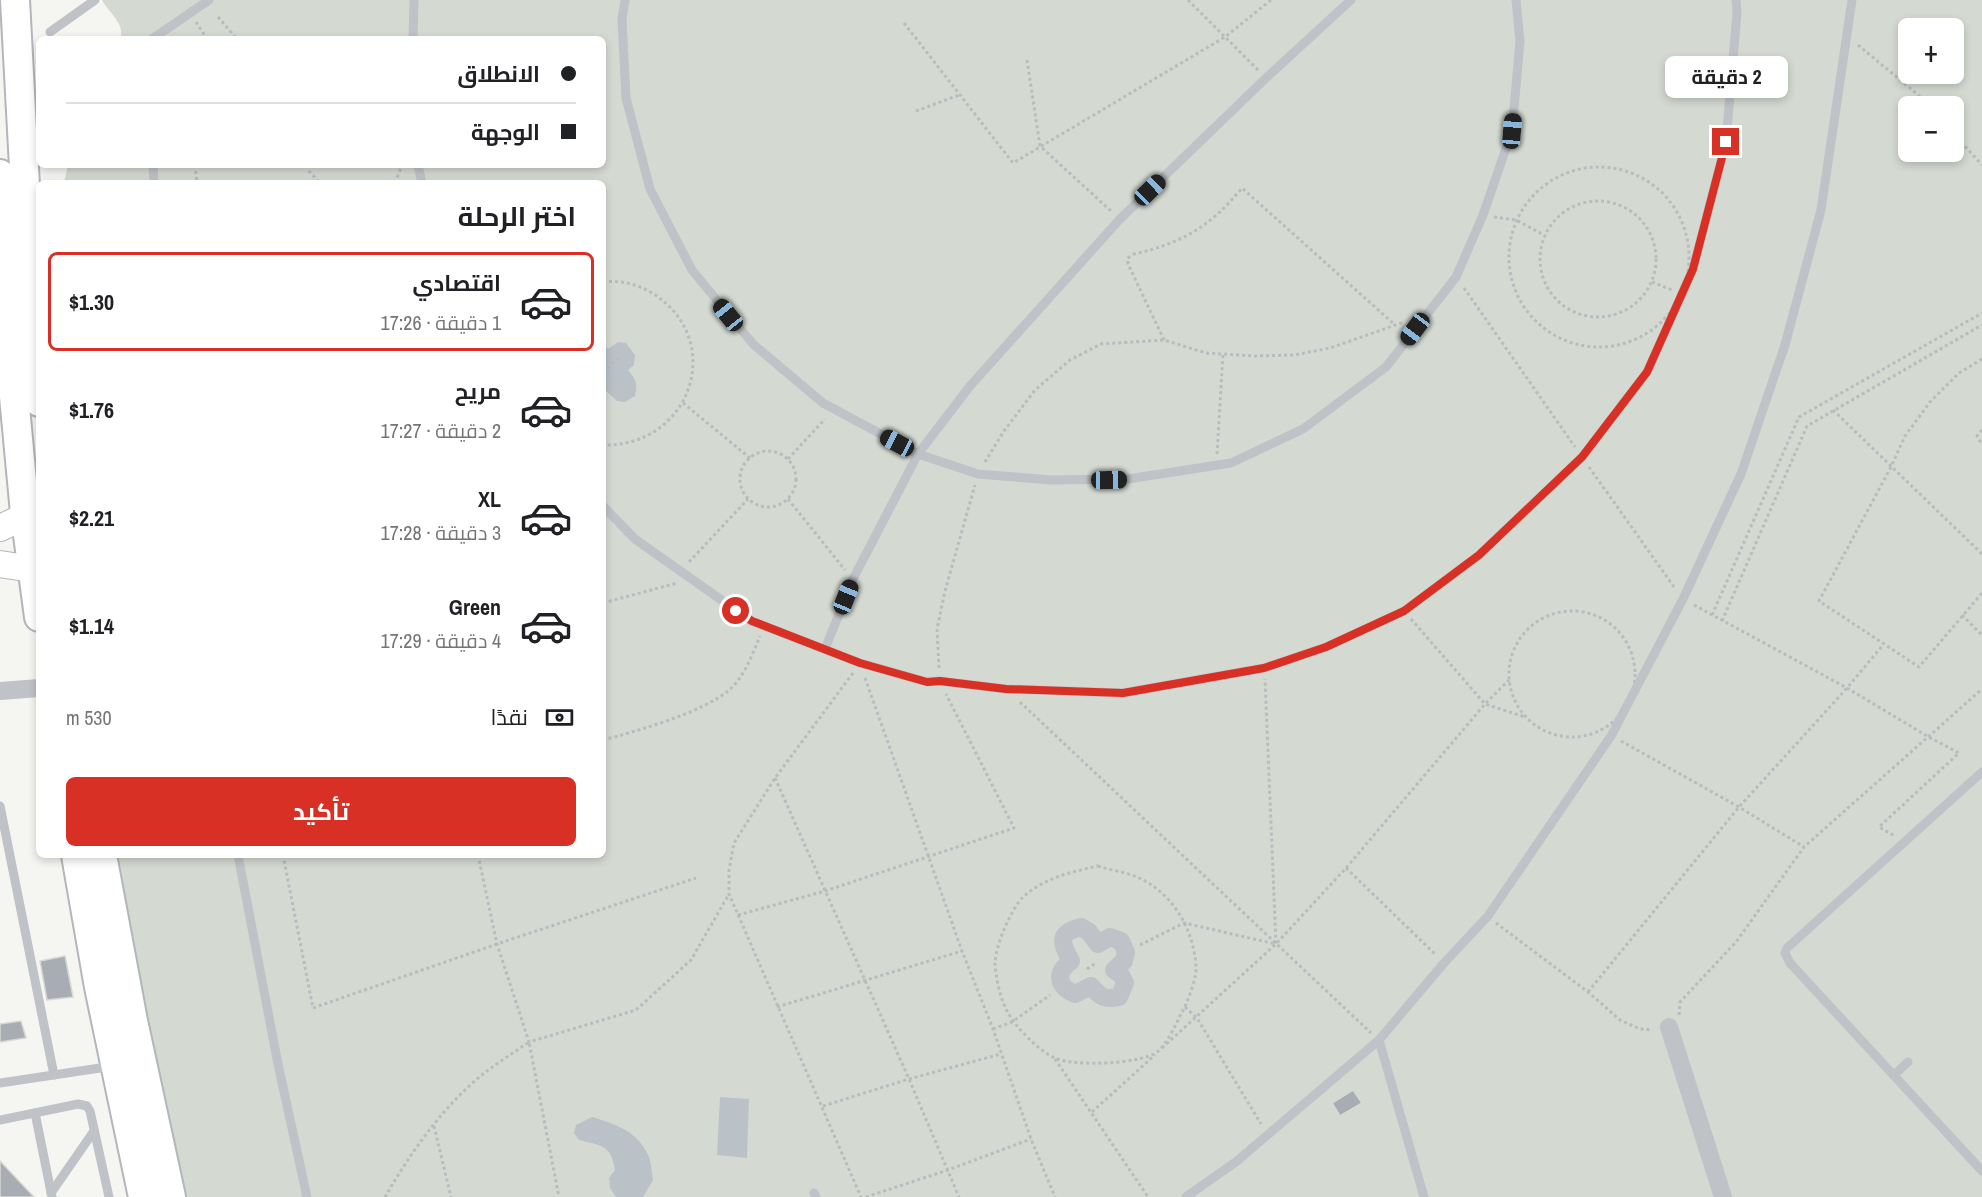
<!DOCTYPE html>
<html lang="ar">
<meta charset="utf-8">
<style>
body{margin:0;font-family:"Archivo Narrow",Cairo,sans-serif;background:#f2f2f2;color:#202124;direction:rtl;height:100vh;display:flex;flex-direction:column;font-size:22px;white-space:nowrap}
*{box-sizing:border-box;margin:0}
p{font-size:20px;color:#757577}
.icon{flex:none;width:33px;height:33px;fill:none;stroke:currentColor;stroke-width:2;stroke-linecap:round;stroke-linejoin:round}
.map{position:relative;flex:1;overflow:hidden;direction:ltr}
.side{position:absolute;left:36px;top:180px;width:570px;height:678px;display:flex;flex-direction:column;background:#fff;border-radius:9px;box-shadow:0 3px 9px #0003;direction:rtl}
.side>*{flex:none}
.hud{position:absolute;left:36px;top:36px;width:570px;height:132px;border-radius:9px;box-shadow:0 3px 9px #0003;direction:rtl;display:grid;align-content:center;height:132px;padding:0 30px;background:#fff}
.buttons{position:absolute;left:1898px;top:18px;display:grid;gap:12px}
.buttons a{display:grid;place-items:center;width:66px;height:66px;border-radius:9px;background:#fff;box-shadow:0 3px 9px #0003;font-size:30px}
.end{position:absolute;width:27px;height:27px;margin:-14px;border:8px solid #d93025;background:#fff;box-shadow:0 0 0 3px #fff}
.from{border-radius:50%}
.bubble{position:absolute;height:42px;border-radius:9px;background:#fff;box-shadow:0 3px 9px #0003;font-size:20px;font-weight:700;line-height:42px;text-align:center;direction:rtl}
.car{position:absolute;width:18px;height:36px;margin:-18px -9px;border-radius:8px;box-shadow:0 0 4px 2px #0007;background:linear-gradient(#222 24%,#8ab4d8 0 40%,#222 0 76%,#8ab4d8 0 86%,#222 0)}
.hud b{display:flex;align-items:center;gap:21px;height:57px;font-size:22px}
.hud b+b{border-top:2px solid #e0e0e0}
.hud i{width:15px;height:15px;background:#202124}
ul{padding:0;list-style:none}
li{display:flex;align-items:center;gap:18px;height:99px;margin:0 12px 9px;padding:0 18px;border:3px solid transparent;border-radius:9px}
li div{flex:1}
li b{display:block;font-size:22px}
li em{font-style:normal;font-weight:700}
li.current{border-color:#d93025}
li>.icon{width:54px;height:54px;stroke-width:1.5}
h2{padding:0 30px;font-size:27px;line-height:72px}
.pay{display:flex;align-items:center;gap:15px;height:66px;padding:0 30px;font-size:22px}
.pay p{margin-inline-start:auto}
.button{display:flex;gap:12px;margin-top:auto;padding:12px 30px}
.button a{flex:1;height:69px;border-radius:9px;background:#d93025;color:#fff;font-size:24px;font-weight:700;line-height:69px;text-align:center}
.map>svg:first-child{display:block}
</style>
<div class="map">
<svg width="1982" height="1197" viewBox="0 0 1982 1197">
<rect width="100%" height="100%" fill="#f5f5f2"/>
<path fill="#d4dad2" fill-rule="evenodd" d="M102,0h1880v1197h-1811l-58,-342h490v-672h-539l4,-18h535v-126h-483c6,-15 -12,-27 -18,-39zM1908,28h45v46h-45zM1908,106h45v46h-45z"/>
<g fill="#bac2c8">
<path d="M618,342l8,1 9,12 -1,10 -6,5c8,9 10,14 7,26l-10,6 -8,-1 -12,-11 -2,2v-48l5,5z"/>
<polygon points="720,1097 749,1099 747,1158 717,1155"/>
<path d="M592,1117c24,7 47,15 57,40 2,6 3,16 4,23l-10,17h-27l-6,-9 -1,-10 6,-8c-4,-26 -14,-24 -36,-30l-5,-7 2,-8z"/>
</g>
<g fill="#a7adb2" stroke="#d7d7d5" stroke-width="1.5">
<polygon points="65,956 73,997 47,1000 40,961"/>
<polygon points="21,1021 26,1038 0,1042 0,1024"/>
<polygon points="1353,1090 1362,1103 1340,1116 1332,1103"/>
<polygon points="0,1161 34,1197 0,1197"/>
</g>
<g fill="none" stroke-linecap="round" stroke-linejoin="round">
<g stroke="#b2b6ba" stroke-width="28">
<g id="secondary">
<polyline points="0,528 17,520 25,513"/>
<polyline points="0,564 33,569"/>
</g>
</g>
<g stroke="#b3b6ba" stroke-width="32">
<g id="primary">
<polyline points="15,0 35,371 39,402"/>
<polyline points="0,174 12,375 25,513 39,617"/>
<polyline points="76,855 99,987 143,1197"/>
<polyline points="102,855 133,1021 171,1197"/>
</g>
</g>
<g stroke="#b9bbbe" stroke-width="3" stroke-dasharray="3 3" stroke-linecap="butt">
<polyline points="1188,0 1259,71"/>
<polyline points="218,17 237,39"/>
<polyline points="196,22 207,39"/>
<polyline points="904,23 1013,163 1225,37 1271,0"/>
<polyline points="1858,45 1917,94 1929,106"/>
<polyline points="1027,60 1040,146 1112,212"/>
<polyline points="916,111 959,95"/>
<polyline points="1953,133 1982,165"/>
<polyline points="195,165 197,183"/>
<polyline points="307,165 309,171 320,183"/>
<circle cx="1599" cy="257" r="90"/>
<polyline points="395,183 402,165"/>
<circle cx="1598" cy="259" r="58"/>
<polyline points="1494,217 1516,220 1544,235"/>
<path d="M603,282c17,-2 34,2 49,11 75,46 40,154 -49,152"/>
<polyline points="1652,282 1672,290"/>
<polyline points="1464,288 1575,447"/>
<path d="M1164,340l-36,-76v-6l6,-4c48,-11 76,-27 108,-66l153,137"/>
<polyline points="1982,359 1959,373 1930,402 1905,436 1891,467 1819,601 1919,667 1982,593"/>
<polyline points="603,372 619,358"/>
<polyline points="683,403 750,458"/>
<polyline points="1833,410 1982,554"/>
<polyline points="1982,430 1977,436 1982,445"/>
<circle cx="768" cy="479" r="28"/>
<polyline points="1217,454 1223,354"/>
<polyline points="788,459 825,419"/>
<polyline points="985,462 1004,431 1035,390 1070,360 1101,344 1164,340 1206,353 1255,356 1294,355 1330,348 1404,322"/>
<polyline points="1589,467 1674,587"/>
<polyline points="788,499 845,570"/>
<polyline points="689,562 748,499"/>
<polyline points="603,603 677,583"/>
<polyline points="1694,605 1847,688 1927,736 1959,753 1879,827 1895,836"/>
<circle cx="1572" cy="674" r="63"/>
<polyline points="1712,615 1799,417 1982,313"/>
<polyline points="1962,615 1982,635"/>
<polyline points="1411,619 1485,704 1525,717"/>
<polyline points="1722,621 1807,426 1982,325"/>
<polyline points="939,668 937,629 945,591 975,485"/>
<polyline points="853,673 775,778 734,843 729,870 729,894 861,1197"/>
<polyline points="865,678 962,951 993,1029 1031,1139 1055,1197"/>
<polyline points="1020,702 1371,1033"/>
<path d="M603,740c34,-9 98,-27 125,-49 16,-13 24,-36 32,-55"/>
<polyline points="1621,741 1739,807 1804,847"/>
<polyline points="775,778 909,1079 959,1197"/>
<polyline points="283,855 313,1008 497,944 696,878"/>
<polyline points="478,855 497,944 529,1042 636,1010 691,960 729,894"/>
<path d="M1098,866c12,4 27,6 39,11 35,15 57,52 59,90 1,11 -9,37 -15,47 -5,10 -15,32 -24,38 -16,12 -84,15 -102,6 -16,-7 -40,-31 -48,-47 -7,-13 -11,-33 -12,-48 0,-16 16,-54 28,-66 21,-19 48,-25 75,-31z"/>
<polyline points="1346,868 1436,955"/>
<polyline points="738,915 825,891 1014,828 946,694"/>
<polyline points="1496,923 1588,992 1620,1020 1640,1029 1652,1030"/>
<polyline points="1140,945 1184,923 1276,944 1265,679"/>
<polyline points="1087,969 1096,963"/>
<polyline points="1588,992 1739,807 1847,688 1883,645"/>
<polyline points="777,1007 962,951"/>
<polyline points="1185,1007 1197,1018 1261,1124"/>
<polyline points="1679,1015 1680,1002 1736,942 1804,847 1982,689"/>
<polyline points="993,1029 1012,1022 1050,995"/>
<polyline points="1162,1048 1276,944 1346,868 1485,704 1509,680"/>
<polyline points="1055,1059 1148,1197"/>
<polyline points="823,1106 909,1079 1001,1054"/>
<polyline points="1092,1112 1155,1055"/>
<polyline points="434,1126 451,1197"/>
<path d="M385,1197c26,-45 60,-94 102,-126 13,-10 28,-19 42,-29l30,155"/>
<polyline points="866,1197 948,1170 1031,1139"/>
</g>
<g stroke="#bfc2c6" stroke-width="9">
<polyline points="625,0 622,19 626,98 650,189 692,270 753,344 823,403 918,454 978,474 1051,480 1128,479 1231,463 1303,429 1386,367 1456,277 1483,215 1512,131 1520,41 1516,0"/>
<polyline points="50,32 95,0"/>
<polyline points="152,39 209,0"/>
<polyline points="413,39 414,0"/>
<polyline points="153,165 154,183"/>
<polyline points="418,165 422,183"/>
<polyline points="603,506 635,539 751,621 860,663 927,682 940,681 1006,689 1123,693 1264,668 1326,647 1404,611 1479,555 1582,457 1647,372 1693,269 1726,142 1737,13 1736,0"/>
<polyline points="825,649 853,579 918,454 970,386 1120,219 1266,78 1351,0"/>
<polyline points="1982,772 1787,948 1785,953 1790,963 1982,1171"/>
<polyline points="0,806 54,1075"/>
<polyline points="238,855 278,1064 307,1197"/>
<polyline points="1379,1040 1424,1197"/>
<polyline points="1894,1075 1908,1062"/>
<polyline points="0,1083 100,1068"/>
<polyline points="35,1113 52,1197"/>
<polyline points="0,1120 78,1104 87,1106 90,1111 109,1197"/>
<polyline points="51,1193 94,1131"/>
<polyline points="814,1193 816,1197"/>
<polyline points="1186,1197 1237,1161 1379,1040 1444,963 1488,916 1611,736 1683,599 1741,474 1785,345 1821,210 1852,0"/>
</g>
<g stroke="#bfc2c6" stroke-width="18">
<polyline points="0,691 39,688"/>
<path d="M1081,927l8,5 9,12 12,-7 11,4 5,11 -2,9 -10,9 7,5 4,8 -6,14c-14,3 -19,0 -28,-11l-16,8c-18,-8 -20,-21 -4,-33 -10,-18 -14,-28 10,-34z"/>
<polyline points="1669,1027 1723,1197"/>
</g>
<use href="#secondary" stroke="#fff" stroke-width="26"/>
<use href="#primary" stroke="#fff" stroke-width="28"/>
</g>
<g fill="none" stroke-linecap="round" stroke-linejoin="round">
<polyline stroke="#d93025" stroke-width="8" points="736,611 752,621 860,663 927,682 940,681 1006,689 1123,693 1264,668 1326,647 1404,611 1479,555 1582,457 1647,372 1693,269 1726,142"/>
</g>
</svg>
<div class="buttons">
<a>+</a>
<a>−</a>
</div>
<i class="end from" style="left:736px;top:611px"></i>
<i class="end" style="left:1726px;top:142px"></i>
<div class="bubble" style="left:1665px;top:56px;width:123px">2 دقيقة</div>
<i class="car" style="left:1512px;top:131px;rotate:5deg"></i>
<i class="car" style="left:1150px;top:190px;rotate:46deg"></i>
<i class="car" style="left:728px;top:315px;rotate:321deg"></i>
<i class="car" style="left:1415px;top:329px;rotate:217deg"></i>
<i class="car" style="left:897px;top:443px;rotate:298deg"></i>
<i class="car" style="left:1109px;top:480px;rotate:89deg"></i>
<i class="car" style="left:846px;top:597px;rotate:22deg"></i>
<div class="hud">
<b><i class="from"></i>الانطلاق</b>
<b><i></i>الوجهة</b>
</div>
<section class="side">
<h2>اختر الرحلة</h2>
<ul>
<li class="current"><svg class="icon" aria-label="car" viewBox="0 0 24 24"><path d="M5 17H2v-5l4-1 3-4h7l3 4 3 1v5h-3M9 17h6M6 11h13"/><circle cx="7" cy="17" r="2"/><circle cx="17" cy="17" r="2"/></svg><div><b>اقتصادي</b><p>1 دقيقة · 17:26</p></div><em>$1.30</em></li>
<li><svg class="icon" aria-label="car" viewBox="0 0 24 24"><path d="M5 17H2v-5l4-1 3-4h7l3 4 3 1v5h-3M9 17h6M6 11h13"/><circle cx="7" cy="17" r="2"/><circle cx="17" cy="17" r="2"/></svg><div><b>مريح</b><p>2 دقيقة · 17:27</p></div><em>$1.76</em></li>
<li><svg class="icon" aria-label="car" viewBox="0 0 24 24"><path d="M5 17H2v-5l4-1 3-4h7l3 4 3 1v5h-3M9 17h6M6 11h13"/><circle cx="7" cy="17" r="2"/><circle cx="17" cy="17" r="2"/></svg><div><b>XL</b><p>3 دقيقة · 17:28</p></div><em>$2.21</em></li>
<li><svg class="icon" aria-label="car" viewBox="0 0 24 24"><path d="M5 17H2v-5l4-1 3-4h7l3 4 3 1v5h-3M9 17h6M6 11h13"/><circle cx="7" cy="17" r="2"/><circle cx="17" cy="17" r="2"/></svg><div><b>Green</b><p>4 دقيقة · 17:29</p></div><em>$1.14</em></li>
</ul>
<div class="pay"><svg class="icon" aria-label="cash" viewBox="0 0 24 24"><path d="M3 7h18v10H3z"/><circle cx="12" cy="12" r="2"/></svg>نقدًا<p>530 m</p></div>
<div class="button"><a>تأكيد</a></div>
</section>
</div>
